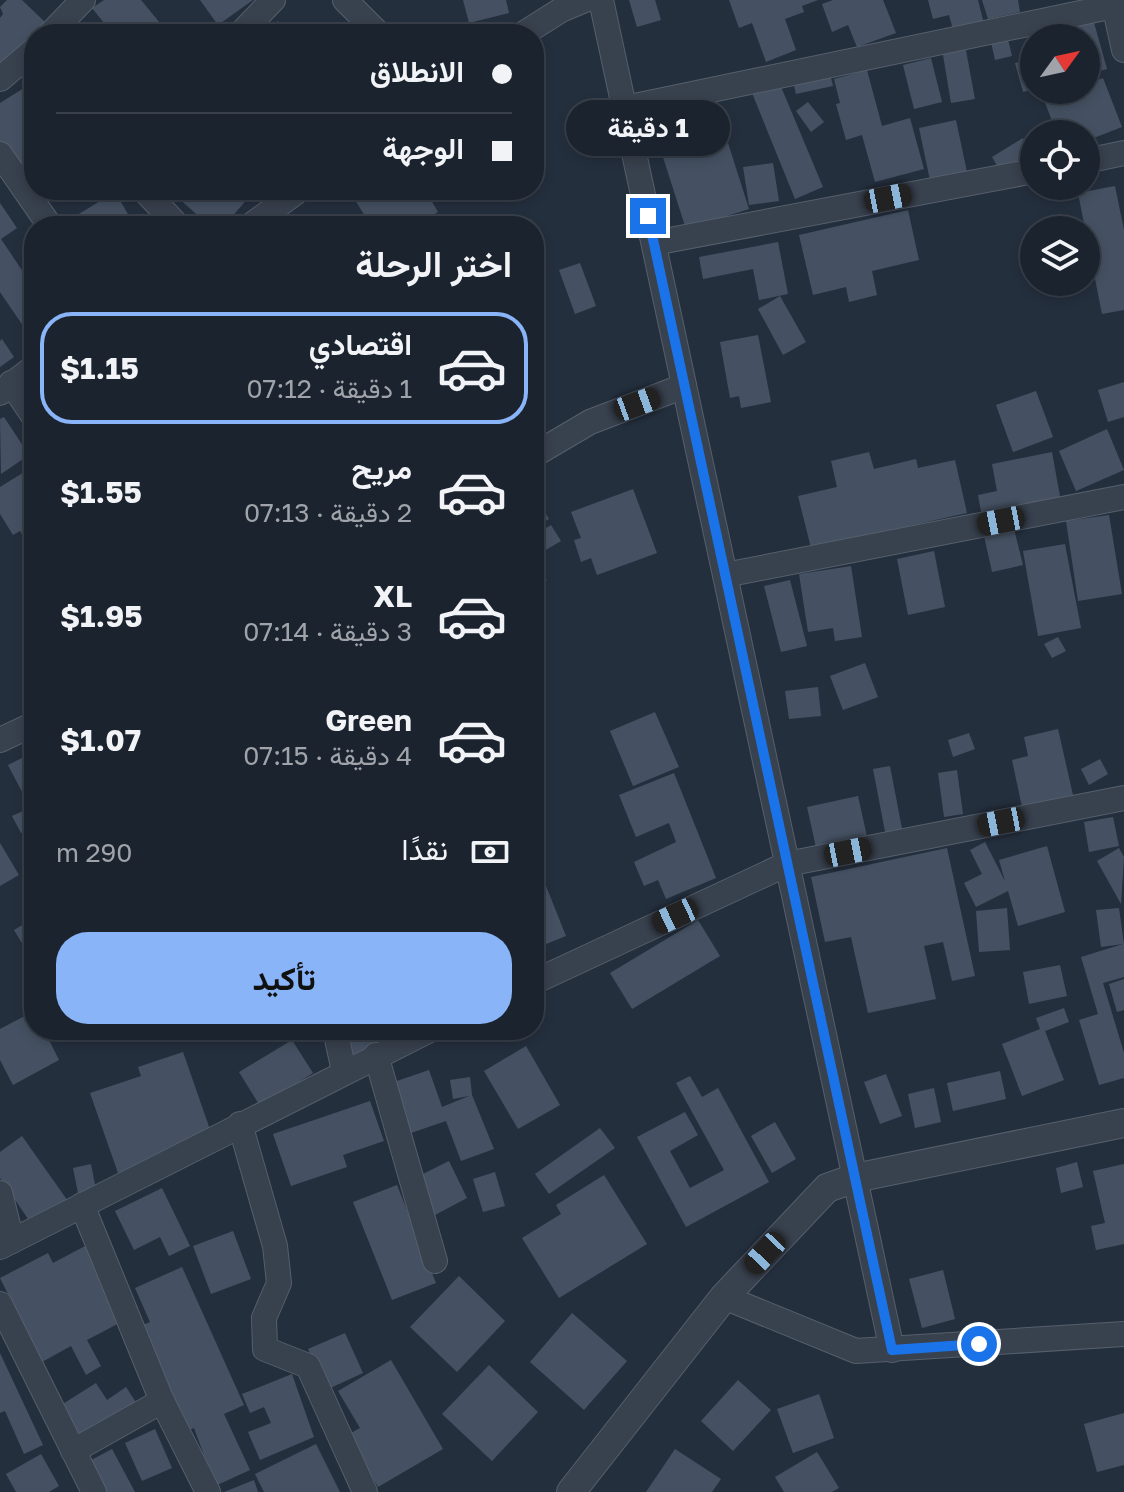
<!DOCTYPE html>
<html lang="ar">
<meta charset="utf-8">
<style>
body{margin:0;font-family:"Golos Text",Vazirmatn,sans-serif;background:#242b36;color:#f1f3f6;direction:rtl;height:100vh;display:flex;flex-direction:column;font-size:30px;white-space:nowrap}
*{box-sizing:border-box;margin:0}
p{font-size:26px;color:#a0a4aa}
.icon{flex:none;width:44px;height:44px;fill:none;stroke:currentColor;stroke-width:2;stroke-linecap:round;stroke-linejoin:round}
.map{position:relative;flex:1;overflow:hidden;direction:ltr}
.side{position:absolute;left:24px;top:216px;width:520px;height:824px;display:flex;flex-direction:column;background:#1b232e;border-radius:32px;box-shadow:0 4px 12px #0003,0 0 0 2px #39404a;direction:rtl}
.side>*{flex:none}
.top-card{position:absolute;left:24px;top:24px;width:520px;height:176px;border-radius:32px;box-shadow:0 4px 12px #0003,0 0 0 2px #39404a;direction:rtl;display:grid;align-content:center;height:176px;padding:0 32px;background:#1b232e}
.needle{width:52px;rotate:57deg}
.tools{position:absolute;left:1020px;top:24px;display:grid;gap:16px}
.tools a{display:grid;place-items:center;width:80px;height:80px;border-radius:50%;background:#1b232e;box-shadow:0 4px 12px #0003,0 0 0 2px #39404a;font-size:40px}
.end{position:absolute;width:36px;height:36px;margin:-18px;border:10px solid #1a73e8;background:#fff;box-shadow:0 0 0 4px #fff}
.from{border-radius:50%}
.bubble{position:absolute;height:56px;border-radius:28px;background:#1b232e;box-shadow:0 4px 12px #0003,0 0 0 2px #39404a;font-size:26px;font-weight:700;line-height:56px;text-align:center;direction:rtl}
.car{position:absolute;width:24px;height:48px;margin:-24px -12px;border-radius:10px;box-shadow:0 0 6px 2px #0007;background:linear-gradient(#222 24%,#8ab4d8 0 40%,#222 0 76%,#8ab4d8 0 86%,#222 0)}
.top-card b{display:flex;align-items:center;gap:28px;height:76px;font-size:30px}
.top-card b+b{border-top:2px solid #39404a}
.top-card i{width:20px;height:20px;background:#f1f3f6}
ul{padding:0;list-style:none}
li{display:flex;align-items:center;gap:24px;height:112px;margin:0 16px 12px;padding:0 16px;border:4px solid transparent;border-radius:32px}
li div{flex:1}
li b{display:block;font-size:30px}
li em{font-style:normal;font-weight:700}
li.selected{border-color:#8ab4f8}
li>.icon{width:72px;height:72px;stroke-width:1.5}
h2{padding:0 32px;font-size:36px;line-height:96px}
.pay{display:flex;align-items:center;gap:20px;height:88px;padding:0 32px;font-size:30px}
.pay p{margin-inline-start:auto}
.button{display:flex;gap:16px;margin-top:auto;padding:16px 32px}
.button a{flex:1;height:92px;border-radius:32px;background:#8ab4f8;color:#111;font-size:32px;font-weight:700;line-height:92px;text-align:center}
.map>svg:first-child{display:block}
</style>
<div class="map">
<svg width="1124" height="1492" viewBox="0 0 1124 1492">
<rect width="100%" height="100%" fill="#242f3e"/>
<g fill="#455162">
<polygon points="7,0 22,0 46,23 0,70 0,18 3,14 0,7"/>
<polygon points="104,0 141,0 169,34 113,34 92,8"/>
<polygon points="200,0 253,0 218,25"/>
<polygon points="463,0 506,0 509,13 469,23"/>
<polygon points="629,0 655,0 661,20 637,27"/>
<polygon points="729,0 818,0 802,6 804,12 785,19 796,50 766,62 752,23 739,28"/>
<polygon points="833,0 883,0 896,33 857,47 848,25 832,32 822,4"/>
<polygon points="928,0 978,0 984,24 954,33 949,15 933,19"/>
<polygon points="982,0 1018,0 1020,12 988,19"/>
<polygon points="1093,19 1107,69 1086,75 1086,38 1040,38 1039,34"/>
<polygon points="278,21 293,34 266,34"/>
<polygon points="1007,35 1012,56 995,60 990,38"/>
<polygon points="965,45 975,99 951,103 942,49"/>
<polygon points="931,58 942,102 914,109 903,65"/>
<polygon points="1034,58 1034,89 1023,92 1015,63"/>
<polygon points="828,65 833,86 796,94 791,73"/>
<polygon points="867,70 882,126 910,118 924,169 875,182 862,135 846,140 836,104 840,103 834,79"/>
<polygon points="1103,78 1122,127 1086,141 1086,134 1057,134 1044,100 1071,90 1086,90 1086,84"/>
<polygon points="779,82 823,187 795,199 752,93"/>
<polygon points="32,83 34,86 34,188 0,147 0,103"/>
<polygon points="808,102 824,122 811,132 796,111"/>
<polygon points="716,105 749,209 686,229 653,126"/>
<polygon points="956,120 968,177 931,185 919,128"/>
<polygon points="1023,138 1034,156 1003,176 992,157"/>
<polygon points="773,163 779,201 749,205 743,167"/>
<polygon points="1115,186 1124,230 1124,310 1102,314 1078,193"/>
<polygon points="169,190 255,190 224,226 210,226"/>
<polygon points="349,190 425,190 438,212 415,226 371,226"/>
<polygon points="115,192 135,226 59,226"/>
<polygon points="0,203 17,228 1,239 34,288 34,342 0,292"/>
<polygon points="908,210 919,260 872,271 877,295 849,302 846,287 813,295 799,235"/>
<polygon points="778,242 788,294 759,300 753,269 703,279 699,257"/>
<polygon points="580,263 596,306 575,314 559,270"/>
<polygon points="780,296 806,342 783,355 758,309"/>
<polygon points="758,335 771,402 741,408 739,396 730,398 720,342"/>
<polygon points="2,339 14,357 0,367 0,341"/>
<polygon points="1124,382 1124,417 1108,422 1098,390"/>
<polygon points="1036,391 1053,437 1013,452 996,405"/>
<polygon points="4,417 29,455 1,474 0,419"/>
<polygon points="1107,429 1124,470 1076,491 1059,451"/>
<polygon points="869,452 874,469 916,459 918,468 955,460 967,513 811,548 798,496 837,487 831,461"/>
<polygon points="1052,452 1061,502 982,517 978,495 997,491 992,464"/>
<polygon points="34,466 34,555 20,531 13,535 0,514 0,487"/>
<polygon points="633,489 657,553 597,575 591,558 581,562 574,540 581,538 571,512"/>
<polygon points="534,493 549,519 534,527"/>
<polygon points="1109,515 1122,594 1078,601 1066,521"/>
<polygon points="551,525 561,541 534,557 534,535"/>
<polygon points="1014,529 1023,565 992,572 984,536"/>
<polygon points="1065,544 1081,628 1038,636 1023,551"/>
<polygon points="934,551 945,607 908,615 897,559"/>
<polygon points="534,559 547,580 534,588"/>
<polygon points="851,566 862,637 835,641 833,628 808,632 799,574"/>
<polygon points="790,580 807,646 781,652 764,586"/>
<polygon points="1058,637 1066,651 1052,658 1044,644"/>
<polygon points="865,663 878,697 843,710 830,676"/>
<polygon points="818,687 821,716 789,719 785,691"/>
<polygon points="655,712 679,767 633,786 610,731"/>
<polygon points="1058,729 1073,795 1022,807 1012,760 1028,756 1024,737"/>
<polygon points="969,733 975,749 953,757 948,740"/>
<polygon points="34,752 34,815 8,765"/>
<polygon points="1100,759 1108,774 1089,785 1081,769"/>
<polygon points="890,766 903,834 886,837 873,769"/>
<polygon points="957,770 963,814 944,817 938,773"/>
<polygon points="674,773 716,878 666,899 658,880 644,886 634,862 676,842 669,823 636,837 619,795"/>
<polygon points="858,796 868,841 817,852 807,807"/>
<polygon points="23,811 32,829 21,833 12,816"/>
<polygon points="1113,817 1119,846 1089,852 1084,822"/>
<polygon points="985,842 1005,881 999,860 1047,846 1065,912 1018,926 1008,891 976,907 964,883 982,874 970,850"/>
<polygon points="0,843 19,875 0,886"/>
<polygon points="947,848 975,976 952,981 943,942 924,946 936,999 868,1013 851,937 825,942 811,877"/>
<polygon points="1119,848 1124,857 1121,904 1097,861"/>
<polygon points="534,856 566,936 534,949"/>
<polygon points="1007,908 1010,950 979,952 976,911"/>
<polygon points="1119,908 1124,944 1124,977 1103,983 1124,1053 1124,1078 1099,1085 1079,1020 1098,1014 1081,957 1123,944 1101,947 1096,910"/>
<polygon points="34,918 34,963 14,930"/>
<polygon points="698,920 720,956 632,1009 610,973"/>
<polygon points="1060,965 1067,996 1029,1004 1023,972"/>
<polygon points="1124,979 1124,1010 1117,1012 1109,984"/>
<polygon points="1064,1008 1069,1022 1045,1031 1064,1080 1022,1096 1002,1044 1040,1029 1036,1018"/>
<polygon points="34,1011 34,1030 44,1030 59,1060 13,1085 0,1060 0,1029"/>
<polygon points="336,1030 377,1030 383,1045 346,1059"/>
<polygon points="292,1040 313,1073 260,1106 239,1072"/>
<polygon points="526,1046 560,1105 518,1129 484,1071"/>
<polygon points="183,1052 214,1141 118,1173 90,1093 141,1076 138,1067"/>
<polygon points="429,1070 442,1107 469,1096 453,1099 450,1080 470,1077 472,1095 494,1149 461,1161 446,1121 408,1134 391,1083"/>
<polygon points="1000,1071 1006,1099 953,1111 947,1083"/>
<polygon points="886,1074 902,1116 880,1124 864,1082"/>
<polygon points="690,1076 702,1097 718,1088 769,1182 686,1227 637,1137 685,1112 698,1135 670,1151 690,1188 724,1170 676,1083"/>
<polygon points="934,1088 941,1122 915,1128 908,1094"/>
<polygon points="370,1101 384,1141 343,1155 347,1167 291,1186 273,1134"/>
<polygon points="775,1122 796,1159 772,1173 751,1136"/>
<polygon points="600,1128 615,1148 549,1194 535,1174"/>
<polygon points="22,1136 70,1204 35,1229 0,1178 0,1152"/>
<polygon points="449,1161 467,1198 435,1215 417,1177"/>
<polygon points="1077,1162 1083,1187 1061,1193 1056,1168"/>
<polygon points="91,1164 97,1195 79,1198 73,1168"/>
<polygon points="1124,1164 1124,1244 1096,1250 1091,1226 1105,1223 1093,1171"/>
<polygon points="495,1172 505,1206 483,1212 473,1179"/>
<polygon points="604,1175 647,1244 559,1298 522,1238 561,1214 556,1205"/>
<polygon points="397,1185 436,1283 392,1300 353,1202"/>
<polygon points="162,1188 190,1246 169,1256 160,1237 134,1250 115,1211"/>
<polygon points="233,1231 251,1279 211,1294 193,1246"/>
<polygon points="87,1245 127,1319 87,1340 101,1366 86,1375 71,1346 42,1362 0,1278 48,1253 53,1263"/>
<polygon points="182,1267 244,1405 224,1414 250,1470 215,1486 194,1428 184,1432 136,1328 150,1322 135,1288"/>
<polygon points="943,1270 955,1319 922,1328 909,1279"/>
<polygon points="459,1276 505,1321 457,1372 410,1327"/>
<polygon points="572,1313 627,1361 584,1410 530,1362"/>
<polygon points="345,1333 363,1373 326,1390 308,1349"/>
<polygon points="0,1353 43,1445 24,1454 5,1411 0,1413"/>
<polygon points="391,1360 443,1449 378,1487 347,1435 360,1428 338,1391"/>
<polygon points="489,1365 538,1412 492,1461 442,1414"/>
<polygon points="292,1374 314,1437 260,1460 248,1432 271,1423 264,1407 250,1413 242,1394"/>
<polygon points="738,1380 771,1410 733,1451 701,1421"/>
<polygon points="96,1383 107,1400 126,1387 139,1407 82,1444 58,1407"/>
<polygon points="819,1394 834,1438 793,1453 777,1409"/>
<polygon points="1124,1413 1124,1465 1097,1472 1084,1424"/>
<polygon points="155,1429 172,1468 142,1481 125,1443"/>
<polygon points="316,1444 340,1492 264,1492 255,1474"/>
<polygon points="112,1449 135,1492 92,1492 78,1467"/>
<polygon points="675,1449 721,1479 712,1492 646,1492"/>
<polygon points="817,1452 839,1488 832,1492 784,1492 775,1477"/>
<polygon points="41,1454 59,1486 49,1492 16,1492 6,1474"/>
<polygon points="254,1480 258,1492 224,1492"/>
</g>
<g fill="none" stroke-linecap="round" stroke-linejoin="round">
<g stroke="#565f6c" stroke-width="26">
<g id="minor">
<polyline points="345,0 379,34"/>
<polyline points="601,0 892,1350"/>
<polyline points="1113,0 1124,50"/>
<polyline points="50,34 83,0"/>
<polyline points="240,34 273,0"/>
<polyline points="523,34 561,10 585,0"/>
<polyline points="0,79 34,50"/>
<polyline points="625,108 1114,6"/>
<polyline points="0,154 50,226"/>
<polyline points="1086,161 1124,153"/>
<polyline points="144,190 178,226"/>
<polyline points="250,226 299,190"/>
<polyline points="654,243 1034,171"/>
<polyline points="11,383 34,417"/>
<polyline points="0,393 34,367"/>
<polyline points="534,455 590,422 684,386"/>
<polyline points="725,575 1124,497"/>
<polyline points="0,740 34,724"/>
<polyline points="534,982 787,864 1124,798"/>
<polyline points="335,1030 344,1071"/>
<polyline points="376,1055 435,1261"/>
<polyline points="240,1124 275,1246 279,1283 264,1318 265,1349 308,1366 365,1492"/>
<polyline points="0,1193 12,1241"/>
<polyline points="82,1205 162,1401 208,1492"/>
<polyline points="0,1247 430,1030"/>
<polyline points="724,1297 856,1351 1124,1334"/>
<polyline points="0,1304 94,1492"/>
<polyline points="73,1451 162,1401"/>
</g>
</g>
<g stroke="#565f6c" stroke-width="30">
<polyline id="tertiary" points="571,1492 724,1297 827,1188 855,1178 1124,1123"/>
</g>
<use href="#minor" stroke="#38414e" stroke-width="24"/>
<use href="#tertiary" stroke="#38414e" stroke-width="28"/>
</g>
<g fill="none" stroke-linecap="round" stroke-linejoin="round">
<polyline stroke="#1a73e8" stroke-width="10" points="648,216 892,1350 979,1344"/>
</g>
</svg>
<div class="tools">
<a><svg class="needle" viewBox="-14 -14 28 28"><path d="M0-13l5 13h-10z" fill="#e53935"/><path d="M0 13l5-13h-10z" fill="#a0a4aa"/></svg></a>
<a><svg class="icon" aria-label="locate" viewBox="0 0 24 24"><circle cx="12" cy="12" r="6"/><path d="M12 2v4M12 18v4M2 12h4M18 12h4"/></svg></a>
<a><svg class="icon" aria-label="layers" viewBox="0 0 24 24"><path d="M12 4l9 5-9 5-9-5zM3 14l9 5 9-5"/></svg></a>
</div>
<i class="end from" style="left:979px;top:1344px"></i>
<i class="end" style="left:648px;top:216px"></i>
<div class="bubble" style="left:566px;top:100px;width:164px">1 دقيقة</div>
<i class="car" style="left:888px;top:198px;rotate:79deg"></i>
<i class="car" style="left:637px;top:404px;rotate:70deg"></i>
<i class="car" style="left:1001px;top:521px;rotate:259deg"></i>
<i class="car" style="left:1001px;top:822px;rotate:259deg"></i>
<i class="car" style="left:848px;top:852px;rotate:79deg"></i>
<i class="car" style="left:675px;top:916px;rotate:245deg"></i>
<i class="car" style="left:765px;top:1253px;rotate:223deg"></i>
<div class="top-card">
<b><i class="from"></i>الانطلاق</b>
<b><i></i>الوجهة</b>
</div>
<section class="side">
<h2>اختر الرحلة</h2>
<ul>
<li class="selected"><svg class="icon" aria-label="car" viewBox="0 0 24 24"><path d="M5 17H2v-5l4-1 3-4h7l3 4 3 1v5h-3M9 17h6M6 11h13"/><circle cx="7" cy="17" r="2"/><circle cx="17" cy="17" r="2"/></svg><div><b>اقتصادي</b><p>1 دقيقة · 07:12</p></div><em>$1.15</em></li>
<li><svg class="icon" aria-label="car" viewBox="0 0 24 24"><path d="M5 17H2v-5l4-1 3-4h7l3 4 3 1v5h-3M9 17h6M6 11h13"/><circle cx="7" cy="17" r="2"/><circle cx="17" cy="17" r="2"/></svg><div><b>مريح</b><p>2 دقيقة · 07:13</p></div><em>$1.55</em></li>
<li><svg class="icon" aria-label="car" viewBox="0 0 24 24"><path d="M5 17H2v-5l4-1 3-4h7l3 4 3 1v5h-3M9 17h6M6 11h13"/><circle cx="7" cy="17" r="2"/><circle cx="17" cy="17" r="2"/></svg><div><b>XL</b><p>3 دقيقة · 07:14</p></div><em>$1.95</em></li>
<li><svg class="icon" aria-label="car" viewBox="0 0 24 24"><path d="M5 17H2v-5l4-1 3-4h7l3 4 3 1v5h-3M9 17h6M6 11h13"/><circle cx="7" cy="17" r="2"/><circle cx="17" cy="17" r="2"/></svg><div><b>Green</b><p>4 دقيقة · 07:15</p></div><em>$1.07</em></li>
</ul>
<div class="pay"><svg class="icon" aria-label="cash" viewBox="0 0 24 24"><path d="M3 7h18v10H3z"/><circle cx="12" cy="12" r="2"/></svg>نقدًا<p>290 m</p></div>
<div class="button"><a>تأكيد</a></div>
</section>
</div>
